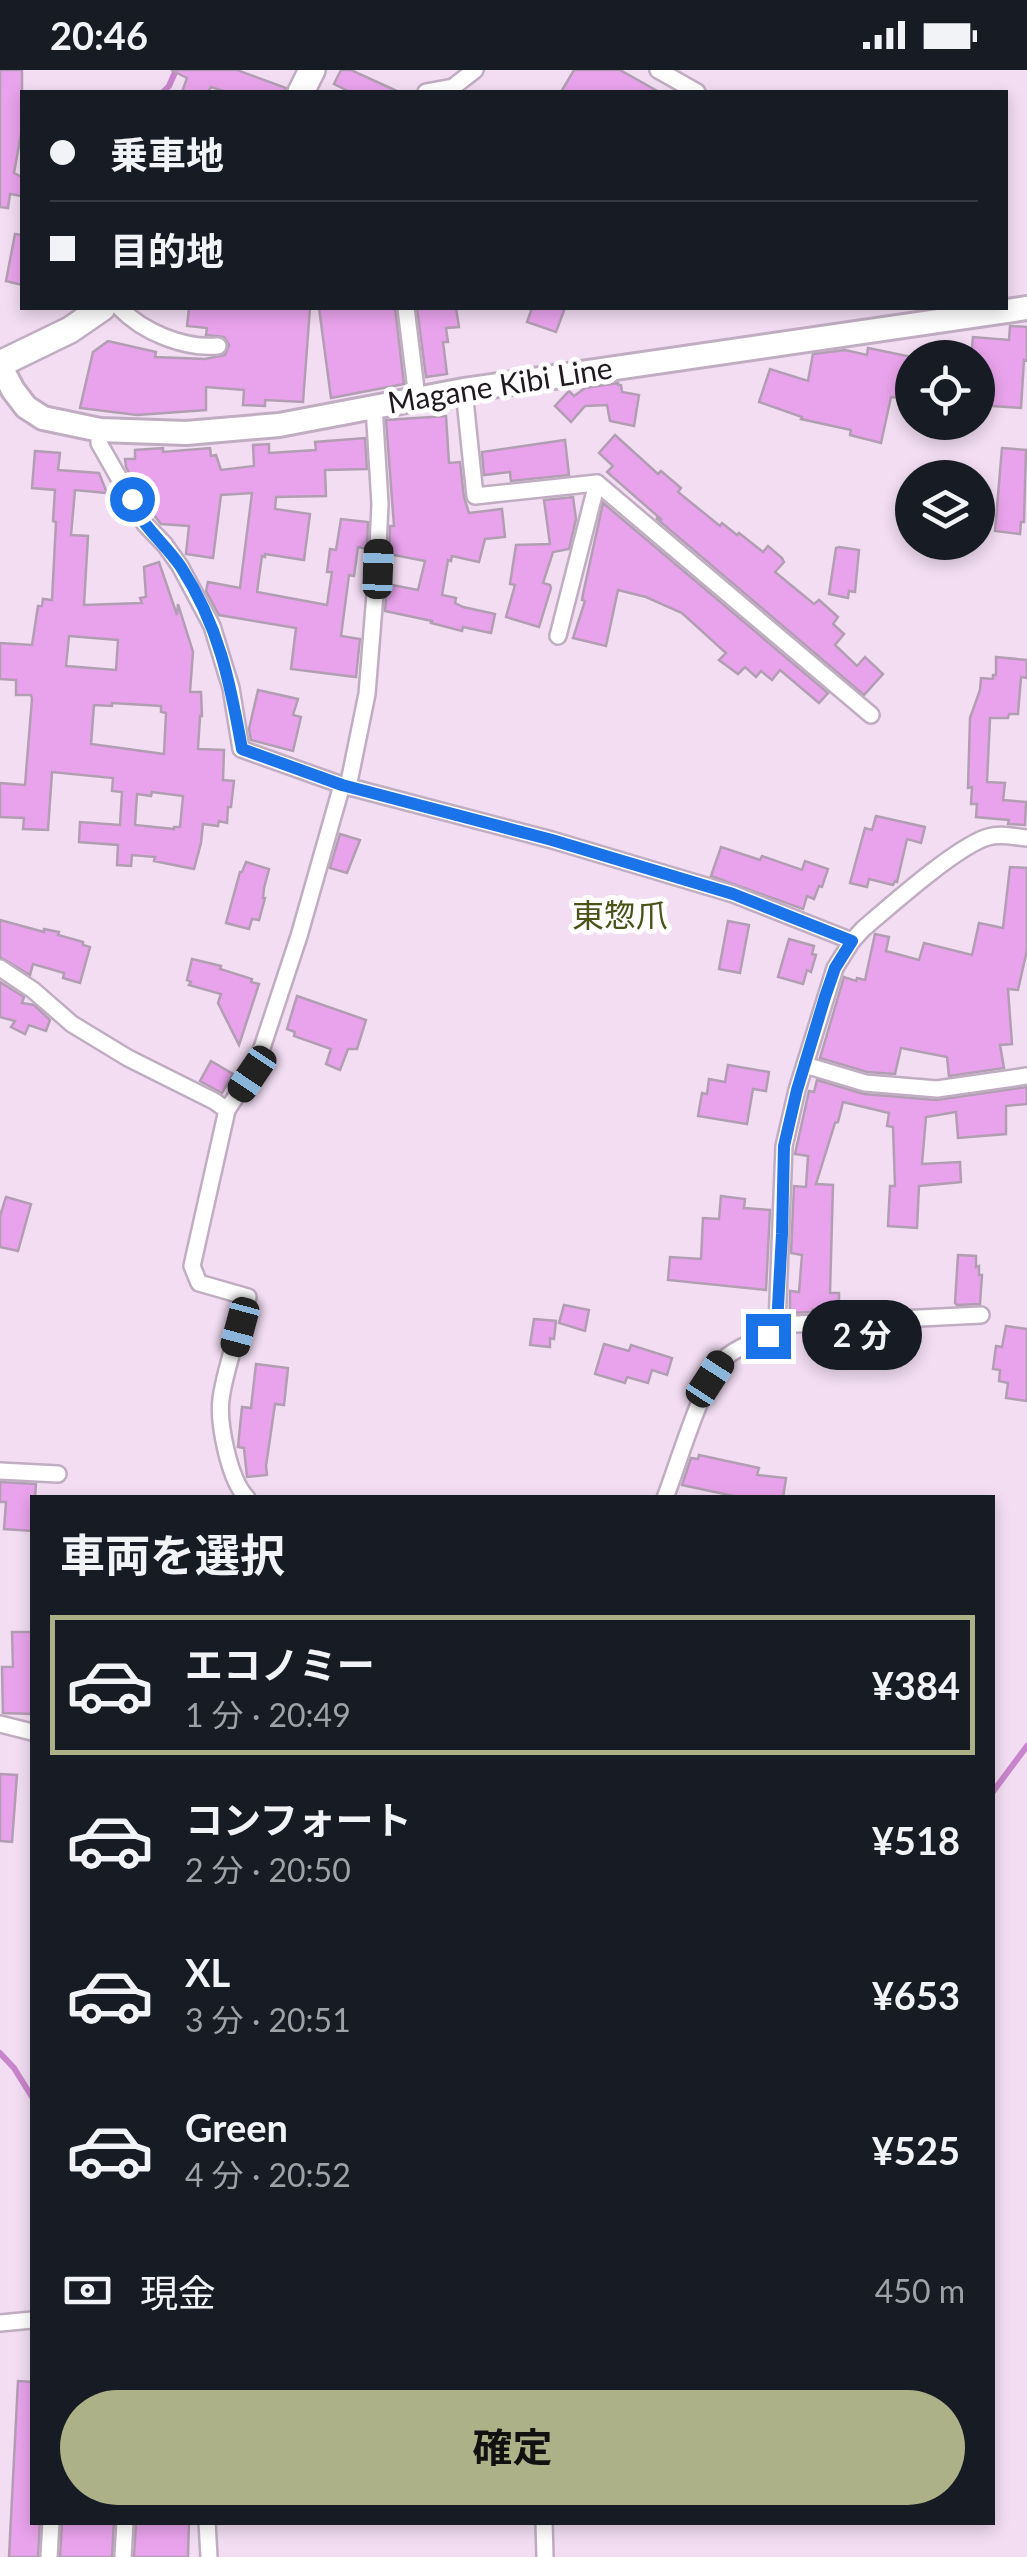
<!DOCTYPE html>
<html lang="ja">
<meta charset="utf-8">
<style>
body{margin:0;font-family:Lato,"Noto Sans JP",sans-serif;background:#20242c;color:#f1f3f6;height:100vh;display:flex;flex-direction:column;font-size:38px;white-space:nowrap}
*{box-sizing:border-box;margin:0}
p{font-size:32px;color:#9ea1a6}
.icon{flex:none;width:55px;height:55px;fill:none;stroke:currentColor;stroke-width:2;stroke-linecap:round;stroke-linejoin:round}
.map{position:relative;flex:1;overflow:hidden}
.panel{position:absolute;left:30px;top:1425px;width:965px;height:1030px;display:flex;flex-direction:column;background:#171b24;border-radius:0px;box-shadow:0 5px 15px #0003}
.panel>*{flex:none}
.top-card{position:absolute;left:20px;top:20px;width:988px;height:220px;border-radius:0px;box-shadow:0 5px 15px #0003;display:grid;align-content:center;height:220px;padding:0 30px;background:#171b24}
.buttons{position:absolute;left:895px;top:270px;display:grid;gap:20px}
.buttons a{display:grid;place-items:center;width:100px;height:100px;border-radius:50%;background:#171b24;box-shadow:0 5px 15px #0003;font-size:50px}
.end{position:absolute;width:45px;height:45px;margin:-22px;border:12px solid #1a73e8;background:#fff;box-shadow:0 0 0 5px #fff}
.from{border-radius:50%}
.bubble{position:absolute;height:70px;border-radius:35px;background:#171b24;box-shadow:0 5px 15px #0003;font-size:32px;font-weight:700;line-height:70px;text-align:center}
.car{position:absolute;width:30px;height:60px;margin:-30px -15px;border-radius:12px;box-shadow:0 0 8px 2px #0007;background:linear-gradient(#222 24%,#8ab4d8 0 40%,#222 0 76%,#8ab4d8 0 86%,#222 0)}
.top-card b{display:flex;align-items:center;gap:35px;height:95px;font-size:38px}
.top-card b+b{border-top:2px solid #363941}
.top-card i{width:25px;height:25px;background:#f1f3f6}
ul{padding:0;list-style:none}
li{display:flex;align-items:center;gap:30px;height:140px;margin:0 20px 15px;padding:0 10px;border:5px solid transparent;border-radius:0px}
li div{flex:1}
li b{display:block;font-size:38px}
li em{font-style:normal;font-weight:700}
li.selected{border-color:#adb187}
li>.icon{width:90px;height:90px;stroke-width:1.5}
h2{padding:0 30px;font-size:45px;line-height:120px}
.pay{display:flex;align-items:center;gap:25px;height:110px;padding:0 30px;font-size:38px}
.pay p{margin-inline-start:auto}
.button{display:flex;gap:20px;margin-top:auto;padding:20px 30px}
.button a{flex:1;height:115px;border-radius:60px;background:#adb187;color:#111;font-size:40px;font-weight:700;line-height:115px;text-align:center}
.status{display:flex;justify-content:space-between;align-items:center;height:70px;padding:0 50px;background:#171b24;direction:ltr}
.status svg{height:28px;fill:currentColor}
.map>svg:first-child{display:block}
</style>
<div class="status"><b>20:46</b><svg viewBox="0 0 49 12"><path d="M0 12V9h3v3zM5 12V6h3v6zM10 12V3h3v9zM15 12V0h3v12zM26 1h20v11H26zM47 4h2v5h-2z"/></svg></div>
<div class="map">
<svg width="1027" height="2487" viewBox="0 0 1027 2487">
<rect width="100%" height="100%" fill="#f2ddf3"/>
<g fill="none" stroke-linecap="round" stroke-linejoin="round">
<g stroke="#c885cb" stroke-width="6">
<polyline points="163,22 169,16 176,0"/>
<polyline points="992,1723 1027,1676"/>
<polyline points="0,1983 14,1998 32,2027"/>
</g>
</g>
<g fill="#e9a3ec" stroke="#b29eb2" stroke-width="2.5" fill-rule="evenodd">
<polygon points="0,0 22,0 22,59 14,103 22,107 22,126 10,124 8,138 0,137"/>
<polygon points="171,0 237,0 286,18 285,22 226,22 211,17 208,22 182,22 187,8"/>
<polygon points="341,0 351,0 399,22 350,22 334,14"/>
<polygon points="574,0 620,0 659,22 561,22"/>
<polygon points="15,164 22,165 22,215 6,211"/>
<polygon points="189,238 310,238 303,332 265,330 265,336 243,335 244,320 206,317 206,340 137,345 80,338 93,282 108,271 156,282 155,287 205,289 225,285 229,275 224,267 206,265 207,258 187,256"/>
<polygon points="319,238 395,238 404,314 331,328"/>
<polygon points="417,238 456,238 459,257 446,258 448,272 443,272 447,304 426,307"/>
<polygon points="532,238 565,238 556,262 527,252"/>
<polygon points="1010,256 1027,257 1027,291 1024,290 1021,338 978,335 978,288 971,288 973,267 1009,270"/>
<polygon points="868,278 912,287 912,329 891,327 881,373 850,365 851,360 801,349 802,347 759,332 770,299 808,311 813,284 845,280 867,285"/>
<polygon points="618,313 618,315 621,315 622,322 639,325 634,356 610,351 607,335 585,336 571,352 555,336 569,321 574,326 585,318"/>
<polygon points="446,346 449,393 460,392 464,427 469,443 502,439 505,467 485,469 479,492 452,486 451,491 448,490 442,525 456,528 455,533 463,537 495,544 491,563 463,557 462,561 431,553 432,551 385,541 387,514 418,520 425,491 389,484 390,456 394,456 386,350"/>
<polygon points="615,365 658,404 661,401 681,418 678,422 720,456 722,453 737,465 739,463 763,482 768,476 782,488 784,492 775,502 814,534 819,530 838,547 833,554 844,564 835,575 857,596 865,587 883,604 864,625 656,448 662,450 607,402 613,396 599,383"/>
<polygon points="365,368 367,399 325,400 326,426 276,427 275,439 310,444 304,490 265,484 265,487 262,486 257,522 327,535 332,502 327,502 330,479 336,480 341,449 368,452 367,479 358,477 354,506 349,505 341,566 360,569 356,607 291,599 296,558 219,545 206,521 208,512 240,518 252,423 221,425 213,488 186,484 189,456 161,454 150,440 151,428 143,428 139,420 138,410 133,410 126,397 125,389 135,389 135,380 163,378 163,382 210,378 211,386 216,385 221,400 254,396 253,375 269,374 269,383 316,380 315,372"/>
<polygon points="565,370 569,405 511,411 510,402 484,405 482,382"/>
<polygon points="1002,378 1026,380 1024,452 1021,452 1020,464 995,461"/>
<path d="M35,381l25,2 -2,17 41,3 8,20 -32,-3 -4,45 17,1 -4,69 58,-2 -2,-5 6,-1 -2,-30 15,-5 18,53 1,-11 15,48 -3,40h11l1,24h-2l-2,33 26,1 -1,30 11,1 -3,26h-3l-1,16 -8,-2 -1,5 -15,-2 -2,19 -7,26 -40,-8 1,-4 -23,-2 -1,11 -14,-1 1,-20 -39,-3 1,-20 40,3 2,-33 -10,-1 1,-13 -61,-6 -4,58 -25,-1 1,-11 -24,-1v-34l25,2 7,-86 -1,-4h-15v-15l-16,-1v-36l32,2 6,-39h4l1,-7 9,1 4,-78 -3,-1 2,-31 -23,-2zM69,566l49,4 -2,30 -50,-4zM112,633l49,3v6l5,1 -2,41 -73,-10 3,-39 18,1zM152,722l31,4 -3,31h-6v2l-39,-4 2,-31 14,2z"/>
<polygon points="573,427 576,449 569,479 553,482 543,513 550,515 551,518 539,557 506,547 515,515 510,514 516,475 550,474 544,430"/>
<polygon points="603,433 828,623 819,633 780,600 772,610 761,601 756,607 745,597 738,604 719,590 726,583 682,543 646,527 618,520 606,576 573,568 585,531 582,530 583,524"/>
<polygon points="839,477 859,480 855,522 849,521 848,528 829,524 836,478"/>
<polygon points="996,587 1027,590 1027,608 1021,607 1018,644 1009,644 1008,648 990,648 987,712 1005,713 1003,730 1026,732 1025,755 1008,754 1009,750 976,747 977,734 971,734 972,717 968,718 970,648 980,620 981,608 993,609 993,605 996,605"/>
<polygon points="258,620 298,629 293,645 301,647 293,681 251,670 249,659"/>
<polygon points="876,746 925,757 921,773 907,769 897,812 895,811 893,815 869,809 867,817 850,813 865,758 872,760"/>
<polygon points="340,764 360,770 347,803 330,798"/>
<polygon points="721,777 760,790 762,786 802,800 805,791 828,799 822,817 819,816 814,829 807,826 803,839 711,806"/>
<polygon points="246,792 269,799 264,818 263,828 265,828 259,850 252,849 249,859 226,853 240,802 242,802"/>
<polygon points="1010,797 1027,798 1027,880 1018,920 1008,919 1012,974 1000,975 1004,998 949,1006 947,987 901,978 895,1004 867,1002 820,988 844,907 856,911 857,908 865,910 875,864 889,867 886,881 919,890 924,873 972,885 979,853 1003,858"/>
<polygon points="0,850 44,862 44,859 59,862 58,865 83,872 83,875 90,877 80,913 63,908 64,903 33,894 30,905 0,887"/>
<polygon points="728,851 749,855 740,903 719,899"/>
<polygon points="789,869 814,876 812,884 816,885 811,902 807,900 803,914 778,907"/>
<polygon points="192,889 221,896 220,899 252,909 251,912 259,914 239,975 218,933 221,924 189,915 191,912 187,910"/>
<polygon points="0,912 24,927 22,933 34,935 50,950 46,961 29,955 25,964 11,957 15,951 0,947"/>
<polygon points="297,926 366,950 357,979 348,979 340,1000 326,994 331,979 294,966 295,962 287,959"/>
<polygon points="211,991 233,1004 222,1023 200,1011"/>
<polygon points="728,995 769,1002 766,1021 753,1019 747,1054 698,1046 702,1023 707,1024 709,1009 725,1012"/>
<polygon points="817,1010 864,1024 936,1030 1027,1017 1027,1034 1006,1036 1006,1064 958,1068 956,1042 926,1047 922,1094 960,1092 961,1112 919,1116 917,1158 888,1156 890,1116 895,1116 893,1057 887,1056 889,1043 843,1032 838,1052 835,1053 816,1114 833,1115 830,1223 839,1223 839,1239 813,1239 812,1242 790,1243 790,1221 799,1222 802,1185 791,1183 794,1116 806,1117 808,1086 795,1084 809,1021 814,1022"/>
<polygon points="721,1126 745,1129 744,1138 770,1140 766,1220 668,1210 670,1187 701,1189 703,1148 719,1149"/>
<polygon points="6,1127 31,1134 18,1181 0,1177 0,1146"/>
<polygon points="958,1185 976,1186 976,1197 979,1196 979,1205 982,1205 980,1234 957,1235 955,1233"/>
<polygon points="564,1235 589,1240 585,1261 559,1253"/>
<polygon points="534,1249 556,1251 554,1269 550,1268 550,1277 530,1275"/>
<polygon points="1006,1256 1027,1259 1027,1331 1006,1328 1008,1313 999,1311 1000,1300 993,1299 996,1276 1002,1277"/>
<polygon points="604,1274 629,1281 631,1275 672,1288 667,1305 652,1300 648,1313 627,1307 625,1313 595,1304"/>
<polygon points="256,1294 288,1298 284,1335 275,1334 266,1396 267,1405 247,1407 244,1378 238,1377 242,1337 251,1338"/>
<polygon points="699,1385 759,1398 757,1405 786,1408 783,1428 743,1428 682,1415 691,1388 698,1389"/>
<polygon points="0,1412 36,1414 35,1428 32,1428 32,1461 4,1459 6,1432 0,1432"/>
<polygon points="12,1562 32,1562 32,1644 3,1643 2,1597 13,1597"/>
<polygon points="0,1704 17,1705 12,1772 0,1771"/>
<polygon points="18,2311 32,2312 32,2452 40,2452 38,2487 9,2487"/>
<polygon points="62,2452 114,2452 112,2487 60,2487"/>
<polygon points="136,2452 189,2452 188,2487 134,2487"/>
</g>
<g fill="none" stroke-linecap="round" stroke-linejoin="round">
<g stroke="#c1adc2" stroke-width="20">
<g id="minor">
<polyline points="658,0 697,22"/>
<polyline points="426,22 453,17 475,0"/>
<path d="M120,238c23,24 64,41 98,38"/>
<polyline points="406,238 417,328"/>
<polyline points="464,320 475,426 597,413 871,645"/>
<polyline points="100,360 99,373 145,454 165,475 180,496 212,556 231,618 241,679 342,715 552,770 733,824 852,871"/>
<polyline points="558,566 597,413"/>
<polyline points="348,717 367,624 377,499 380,434 374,336"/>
<polyline points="0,898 33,920 72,954 128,988 214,1031 227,1040 251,1004 261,981 299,866 342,715"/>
<polyline points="805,995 865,1013 937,1019 1027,1006"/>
<path d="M227,1040l-35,156 7,17 49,14c-8,31 -23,71 -27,102 -3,24 8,81 26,99"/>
<polyline points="777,1255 981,1245"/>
<polyline points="0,1401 58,1404"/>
<path d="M665,1428c13,-33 37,-117 59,-139 16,-16 37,-15 53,-34l7,-179 13,-56 38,-122 17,-27 11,-12c27,-23 94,-83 125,-92 13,-4 26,0 39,1"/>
<polyline points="0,1654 32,1662"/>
<polyline points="0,2253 32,2250"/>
<polyline points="207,2452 209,2487"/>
<polyline points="544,2452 545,2487"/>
<polyline points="49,2487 51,2452"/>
<polyline points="123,2487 125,2452"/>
</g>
</g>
<g stroke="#c1adc2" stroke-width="28">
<polyline id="secondary" points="0,295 13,320 26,337 43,348 100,360 186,363 279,355 464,320 1027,238"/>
</g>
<g stroke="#c1adc2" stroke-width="30">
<g id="trunk">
<polyline points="301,22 312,0"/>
<polyline points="0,294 70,260 102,238"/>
</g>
</g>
<use href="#minor" stroke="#fff" stroke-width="15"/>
<use href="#secondary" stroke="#fff" stroke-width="22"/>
<use href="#trunk" stroke="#fff" stroke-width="25"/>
</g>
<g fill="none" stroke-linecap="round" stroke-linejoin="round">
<path stroke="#1a73e8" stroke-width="12" d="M132,429c4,9 8,19 15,27 11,14 24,26 34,41 38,59 49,115 61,182l100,36 210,55 181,54 119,47 -17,27 -10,29 -28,93 -13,56 -2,88 -5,91 -9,11"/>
</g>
<g text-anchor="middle" stroke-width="10" stroke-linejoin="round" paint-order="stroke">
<g font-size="30" fill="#201920" stroke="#fff">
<text transform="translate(500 316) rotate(-9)" y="10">Magane Kibi Line</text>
</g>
<g font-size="32" fill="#4b5217" stroke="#fff">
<text x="620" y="857">東惣爪</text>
</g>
</g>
</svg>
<div class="buttons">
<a><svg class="icon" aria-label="locate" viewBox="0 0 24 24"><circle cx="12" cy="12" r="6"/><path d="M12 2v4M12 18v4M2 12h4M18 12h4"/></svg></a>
<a><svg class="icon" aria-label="layers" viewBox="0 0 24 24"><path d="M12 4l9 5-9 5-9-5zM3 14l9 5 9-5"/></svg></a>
</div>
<i class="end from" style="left:132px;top:429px"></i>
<i class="end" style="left:768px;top:1266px"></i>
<div class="bubble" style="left:802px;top:1230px;width:120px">2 分</div>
<i class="car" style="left:378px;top:499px;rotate:2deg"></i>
<i class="car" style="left:252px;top:1004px;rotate:214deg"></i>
<i class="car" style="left:240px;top:1257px;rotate:195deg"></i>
<i class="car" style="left:710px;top:1309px;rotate:33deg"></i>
<div class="top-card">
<b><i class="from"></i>乗車地</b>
<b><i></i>目的地</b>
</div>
<section class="panel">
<h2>車両を選択</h2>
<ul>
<li class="selected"><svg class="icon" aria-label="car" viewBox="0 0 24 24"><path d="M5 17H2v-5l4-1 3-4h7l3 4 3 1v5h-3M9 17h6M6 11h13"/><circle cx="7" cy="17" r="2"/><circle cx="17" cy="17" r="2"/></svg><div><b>エコノミー</b><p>1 分 · 20:49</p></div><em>¥384</em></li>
<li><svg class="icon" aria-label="car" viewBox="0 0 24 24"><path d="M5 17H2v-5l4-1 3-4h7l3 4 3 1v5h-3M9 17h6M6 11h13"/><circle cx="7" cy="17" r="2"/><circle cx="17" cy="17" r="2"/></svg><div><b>コンフォート</b><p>2 分 · 20:50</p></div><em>¥518</em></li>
<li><svg class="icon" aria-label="car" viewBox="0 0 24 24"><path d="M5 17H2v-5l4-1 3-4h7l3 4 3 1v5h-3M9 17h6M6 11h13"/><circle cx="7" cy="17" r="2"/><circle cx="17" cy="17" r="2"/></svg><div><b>XL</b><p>3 分 · 20:51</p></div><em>¥653</em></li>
<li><svg class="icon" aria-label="car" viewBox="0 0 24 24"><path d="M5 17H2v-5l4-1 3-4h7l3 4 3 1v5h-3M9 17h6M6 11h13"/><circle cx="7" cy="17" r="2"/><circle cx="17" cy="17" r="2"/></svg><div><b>Green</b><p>4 分 · 20:52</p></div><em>¥525</em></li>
</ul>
<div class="pay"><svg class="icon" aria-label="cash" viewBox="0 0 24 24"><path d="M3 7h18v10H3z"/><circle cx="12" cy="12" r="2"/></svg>現金<p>450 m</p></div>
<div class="button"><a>確定</a></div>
</section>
</div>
